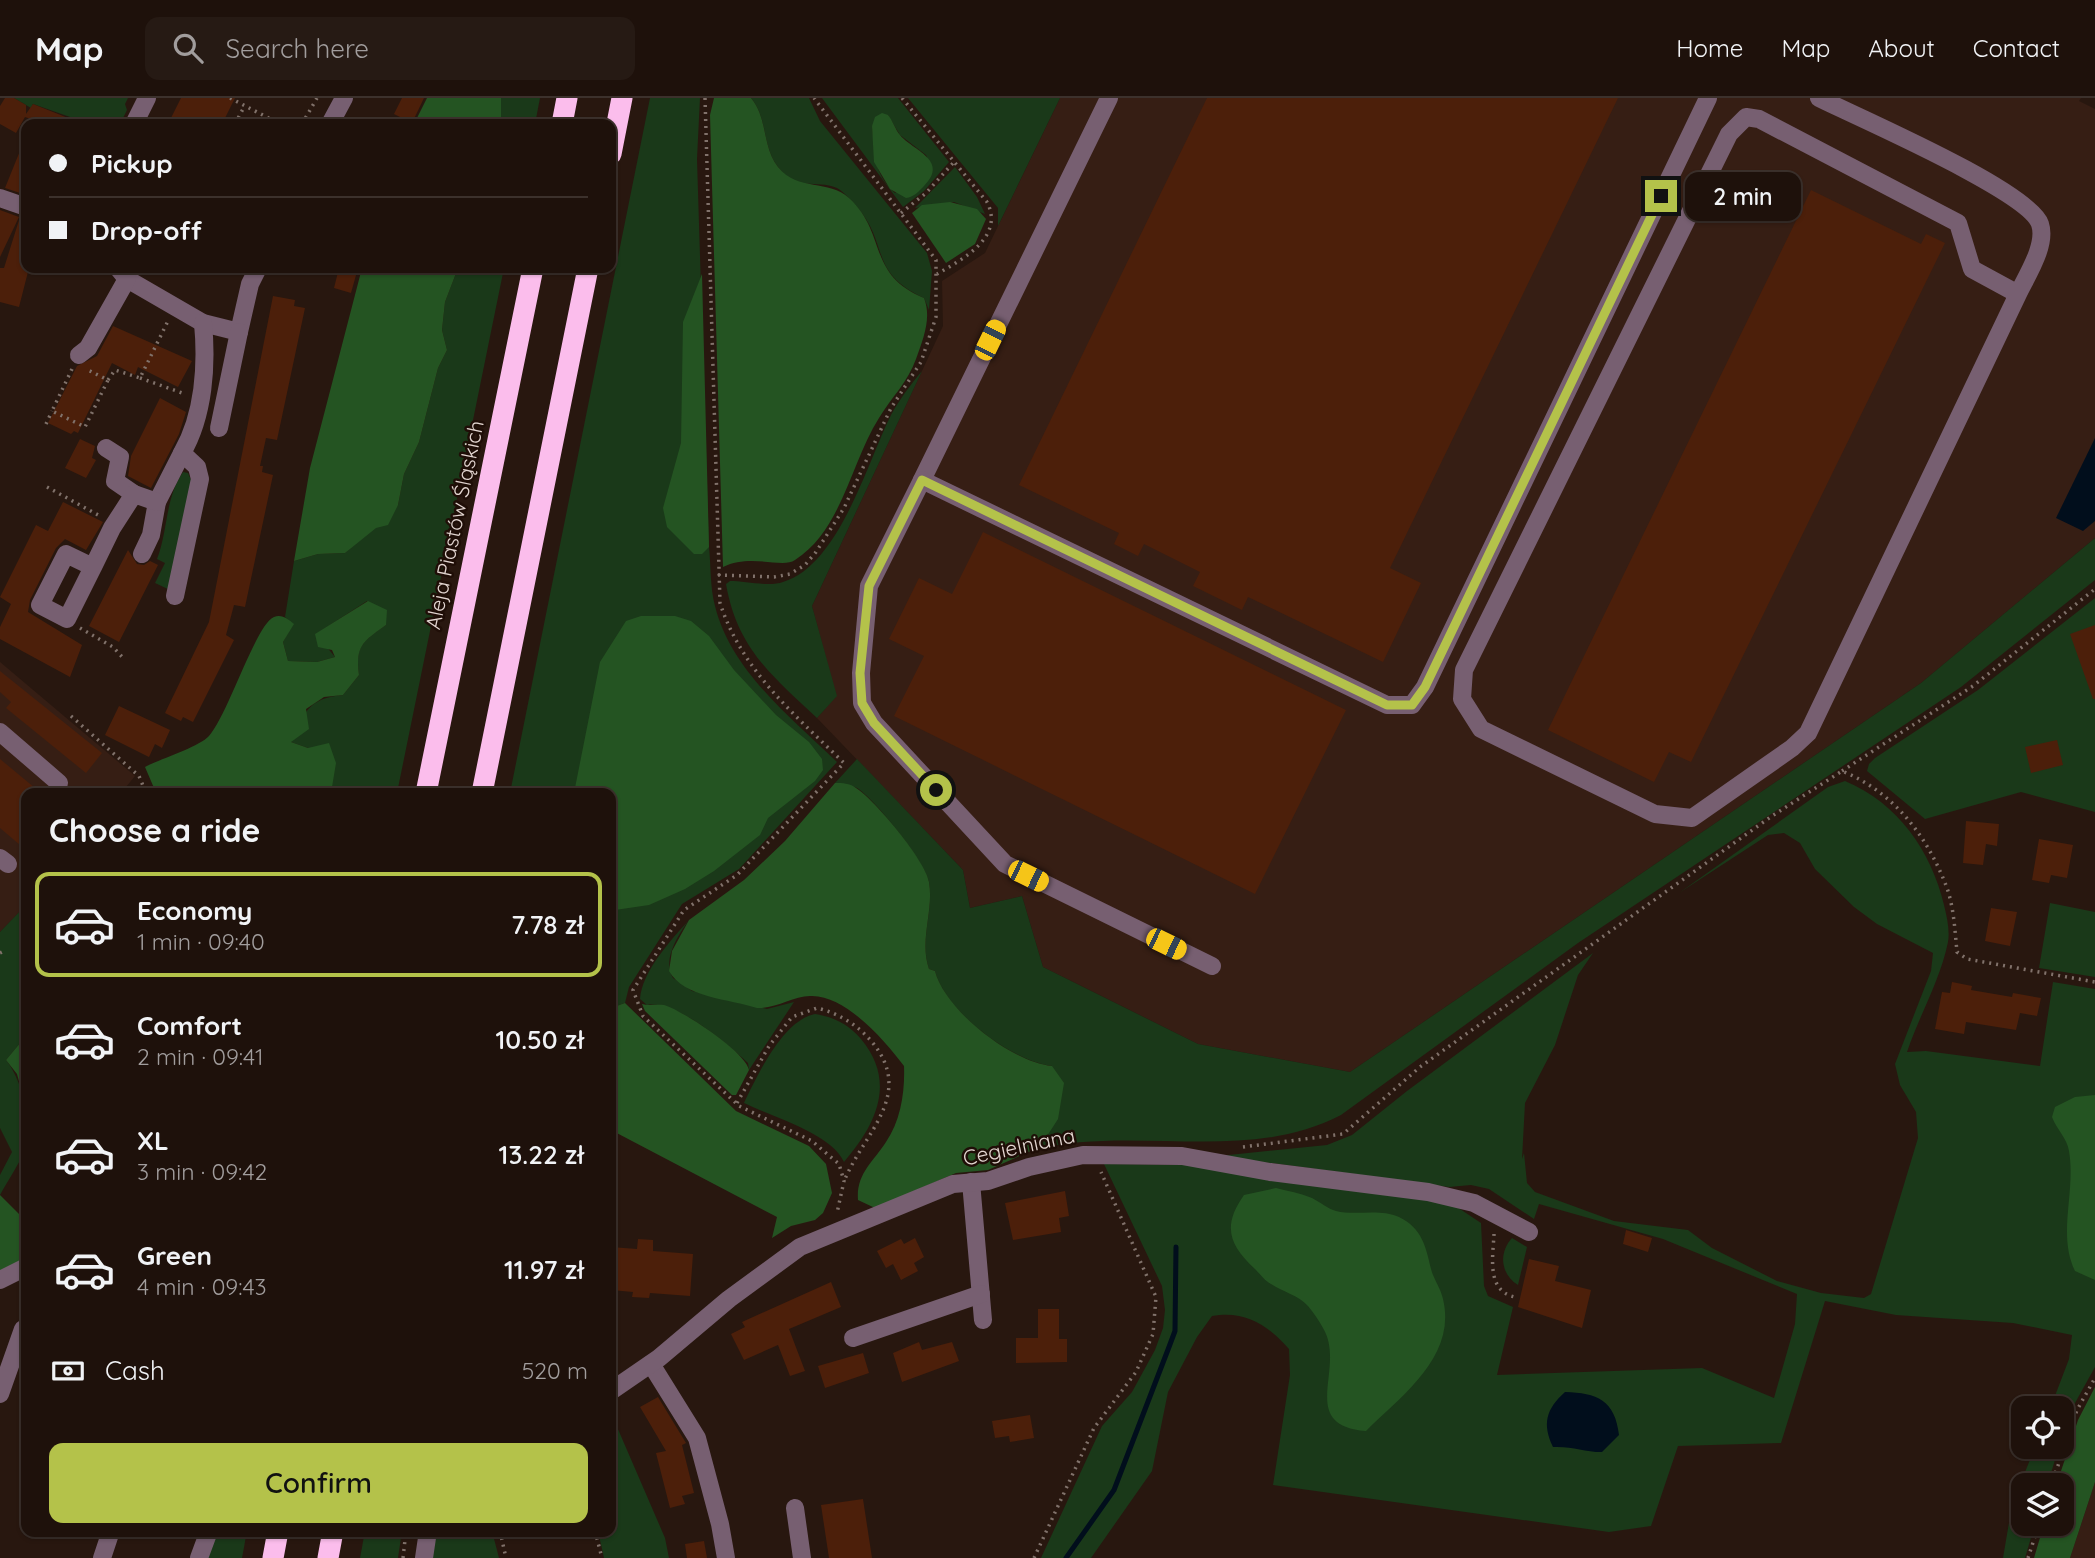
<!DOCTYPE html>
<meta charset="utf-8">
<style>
body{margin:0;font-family:Quicksand,sans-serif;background:#261a14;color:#f1f3f6;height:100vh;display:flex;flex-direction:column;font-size:26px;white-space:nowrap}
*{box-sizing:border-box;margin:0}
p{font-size:23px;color:#a19d9d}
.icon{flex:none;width:38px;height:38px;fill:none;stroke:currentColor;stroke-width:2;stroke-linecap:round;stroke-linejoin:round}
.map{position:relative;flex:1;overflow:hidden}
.sheet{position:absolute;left:21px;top:690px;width:595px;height:749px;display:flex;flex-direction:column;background:#1e110b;border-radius:14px;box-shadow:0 2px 5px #0004,0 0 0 2px #3c312c}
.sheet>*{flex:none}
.banner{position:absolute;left:21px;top:21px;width:595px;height:154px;border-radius:14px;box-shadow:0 2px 5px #0004,0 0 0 2px #3c312c;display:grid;align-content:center;height:154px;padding:0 28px;background:#1e110b}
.controls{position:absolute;left:2011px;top:1298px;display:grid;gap:14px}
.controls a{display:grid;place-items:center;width:63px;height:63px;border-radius:14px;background:#1e110b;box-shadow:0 2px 5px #0004,0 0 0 2px #3c312c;font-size:35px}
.end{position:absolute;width:32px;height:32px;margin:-16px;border:9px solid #b4c24a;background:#111;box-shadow:0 0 0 4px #111}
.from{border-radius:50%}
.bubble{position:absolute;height:49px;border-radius:14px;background:#1e110b;box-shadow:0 2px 5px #0004,0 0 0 2px #3c312c;font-size:23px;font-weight:600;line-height:49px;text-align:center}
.car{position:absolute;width:21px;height:42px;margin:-21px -10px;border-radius:9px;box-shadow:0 0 5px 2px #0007;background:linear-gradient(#f5c518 24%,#345 0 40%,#f5c518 0 76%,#345 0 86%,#f5c518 0)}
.banner b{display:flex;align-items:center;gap:24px;height:66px;font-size:26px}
.banner b+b{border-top:2px solid #3c312c}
.banner i{width:18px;height:18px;background:#f1f3f6}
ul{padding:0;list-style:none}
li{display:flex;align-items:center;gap:21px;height:105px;margin:0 14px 10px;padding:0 14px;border:4px solid transparent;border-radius:14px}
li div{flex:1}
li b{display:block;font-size:26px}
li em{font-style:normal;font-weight:600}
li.current{border-color:#b4c24a}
li>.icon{width:63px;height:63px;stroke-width:1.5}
h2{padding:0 28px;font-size:32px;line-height:84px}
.pay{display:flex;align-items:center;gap:18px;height:77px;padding:0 28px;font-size:26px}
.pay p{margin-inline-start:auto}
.action{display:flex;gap:14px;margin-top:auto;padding:14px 28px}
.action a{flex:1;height:80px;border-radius:14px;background:#b4c24a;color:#111;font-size:28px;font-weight:600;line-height:80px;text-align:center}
header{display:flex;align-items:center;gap:42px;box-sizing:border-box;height:98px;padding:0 35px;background:#1e110b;border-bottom:2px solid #3c312c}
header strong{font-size:33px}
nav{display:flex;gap:38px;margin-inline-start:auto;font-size:24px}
.search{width:490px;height:63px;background:#261a14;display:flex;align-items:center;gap:18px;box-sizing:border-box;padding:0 24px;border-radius:14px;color:#a19d9d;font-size:26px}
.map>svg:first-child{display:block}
</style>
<header>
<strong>Map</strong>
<div class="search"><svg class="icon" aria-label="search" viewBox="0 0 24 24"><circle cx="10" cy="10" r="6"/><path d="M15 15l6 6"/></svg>Search here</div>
<nav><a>Home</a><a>Map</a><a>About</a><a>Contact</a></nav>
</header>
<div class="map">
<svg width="2095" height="1460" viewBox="0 0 2095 1460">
<rect width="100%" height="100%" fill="#28170f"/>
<g fill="#361e14">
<polygon points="1060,0 2081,0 2079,3 2095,11 2095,440 1921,585 1350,974 1198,946 1043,869 1022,798 970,810 963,772 817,620 836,598 812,508 943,228 942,183 985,155"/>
<polygon points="0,564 135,678 121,695 26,695 26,807 0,834"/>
<polygon points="2095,1384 2095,1460 2070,1460"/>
</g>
<g fill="#1a3919" fill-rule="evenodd">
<polygon points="14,0 128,0 125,6 127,12 120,26 90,26 33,6 31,10"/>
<polygon points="501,0 540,0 535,26 501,26"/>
<path d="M650,0h50l-3,61 12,388c2,19 1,40 6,59 16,65 76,111 122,156l-98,107 -57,35 -53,83 -4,16 -14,5v-215h-101z"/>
<path d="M751,0h58l11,23 107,132 5,18 -3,39 -5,-12c-56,-26 -34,-53 -67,-91 -5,-6 -14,-16 -20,-19 -22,-9 -40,4 -59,-21 -16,-20 -10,-49 -27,-69z"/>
<path d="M822,0h76l51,64 -25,29 -21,16zM888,17l12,20 26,20 6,13 -37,25c-22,-20 -20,-40 -23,-67z"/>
<polygon points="908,0 1060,0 998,128 998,110"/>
<polygon points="955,69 977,99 985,116 954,104 915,110"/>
<path d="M458,170h46l-107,525h-66l-23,-45 -17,-6c13,-29 17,-44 52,-47l16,-20c-4,-29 4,-34 27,-50l-19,-24 -51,33 19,23 -18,5 -29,-1 -5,-19 10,-18 -8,-7 9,-56 24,-7 27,-1 53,-48 6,-31 15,-32 19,-74 9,-18 -5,-20 3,-28z"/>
<path d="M922,273l-110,235 25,90 -20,22c-45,-42 -80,-70 -91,-134l4,-3c15,0 39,6 53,1 56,-17 84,-119 108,-167 8,-15 20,-31 31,-44z"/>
<path d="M183,374l5,1 4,9 -22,108 -15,-7 10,-20 -8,-4c11,-28 8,-61 26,-87z"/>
<path d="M2095,440v42l-134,107 -383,256 -237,172c-96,50 -207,9 -307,35l6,-3 12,-81c-41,-5 -107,-55 -117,-95l-6,-2c-10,-29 5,-58 0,-87 -3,-19 -55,-84 -72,-94 -6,-3 -15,-3 -22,-5l22,-24 106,111 7,38 52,-12 21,71 155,77 152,28 571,-389z"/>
<polygon points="2095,500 2095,714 2021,694 1925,721 1867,673 1869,666 1875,660 1978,592"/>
<path d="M1845,683c53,22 86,70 99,124 3,12 6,26 4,37 -8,39 -29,74 -41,110l19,-1 114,15 13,-84 42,7v378l-20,36 -13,35v-29h-12l19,-50 3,-24 -59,-12 -117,-8 -71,-14 -44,142 -103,3 -27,80 -42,6 -336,-47 17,-110 -1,-26c-21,-24 -44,-39 -77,-33l-15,21 -29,55 -16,79 -61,87h-50l61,-132 30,-34 23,-42 8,-22 2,-18 -3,-24 -58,-122 85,1 262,38 30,20 3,63 4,10 25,11 -16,68 205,-7 72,30 21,-74 2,-30 -134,-55 -124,-35 -5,15 -45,-30 -18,-4 -22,2 -230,-31 108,-11 25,-10 55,-44 186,-138 -15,22 -23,70 -30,58 -3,56 2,-6 3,30 8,9 79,29 74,9 24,18 65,33 44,12 43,5 7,-4 47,-156 -2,-26 -16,-27 -5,-21 36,-93 2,-18 -56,-29 -23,-17 -39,-38 -15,-26 -16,-10 -16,2 -89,58 149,-106z"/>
<polygon points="2050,805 2095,814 2095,879 2039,870"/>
<path d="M26,807v131l-20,24c16,20 29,67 19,90 -7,16 -17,30 -25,45v-20l12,-23 -12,-24v-196z"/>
<path d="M689,822c-11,15 -27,40 -16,58l19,13 75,18 27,-7 -45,68 -1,-7c-20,-19 -72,-63 -101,-58l-7,-6c2,-28 31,-59 49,-79z"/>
<path d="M815,916c19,3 33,10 46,25 36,43 15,86 -17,123 -13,-29 -72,-45 -100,-59 13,-27 39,-83 71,-89z"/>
<path d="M1512,1140l15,9 -9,38c-17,-10 -20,-32 -6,-47z"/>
<polygon points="611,1315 665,1440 669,1460 604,1460 598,1433 611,1433"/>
<polygon points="2035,1349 2059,1349 2047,1388 2023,1388 2023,1426 2035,1426 2025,1460 2003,1460 2012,1407"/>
<polygon points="215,1433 247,1433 242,1460 205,1460"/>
<polygon points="365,1433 402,1433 398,1460 360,1460"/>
<polygon points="437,1433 492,1433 499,1460 432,1460"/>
</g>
<g fill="#245422">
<polygon points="427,0 501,0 501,26 414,26"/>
<path d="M714,0h37c17,20 11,49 27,69 20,25 51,12 71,31 39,36 17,76 75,100 8,20 -1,41 -8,61 -8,23 -25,39 -37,59 -28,44 -37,112 -84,142 -13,9 -44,-7 -72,7l-13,-452z"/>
<path d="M882,15l6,2c5,6 7,14 12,20 12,15 50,25 24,51 -6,6 -10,11 -18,12l-16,-9 -16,-27 -2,-36 3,-9z"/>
<polygon points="950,104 977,111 986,121 975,146 946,165 912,115 922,107"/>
<polygon points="362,170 458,170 445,204 442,232 447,252 438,270 419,344 404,376 398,407 388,427 376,430 345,455 318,456 294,463 310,370"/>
<polygon points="702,176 709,449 702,456 694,456 667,429 663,410 681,345 683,224"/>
<path d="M368,503l19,9 -1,15c-22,16 -31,20 -27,50l-16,20 -19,2 -18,12 3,20 -18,13 17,6 21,-5 7,20 -5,30h-180l3,-5 -9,-21c15,-8 54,-20 64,-31 19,-21 47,-112 65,-119 8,-3 14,2 20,7l-11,18 5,19 29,1 18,-5 -3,-7 -14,-3 -3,-13z"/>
<polygon points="641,518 675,518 691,523 709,538 734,572 776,617 809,644 822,661 823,672 815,683 768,720 760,737 714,773 685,791 649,807 615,812 611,808 611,695 574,695 600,564 626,523"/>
<path d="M835,685c8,0 14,0 21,5 19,12 70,73 73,94 5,29 -10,58 0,87l6,2c10,39 76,91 117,95l12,17 -6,36 -18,28 -52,23 -32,3 -81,35 -17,-8c-2,-26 15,-38 28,-58 15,-22 19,-51 18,-76 -19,-25 -59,-72 -94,-70 -17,0 -34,13 -53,12 -27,-9 -73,-10 -88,-37l3,-20 17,-31 55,-40 41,-39z"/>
<polygon points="625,905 736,1013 809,1048 826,1066 832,1095 823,1115 815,1122 791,1128 772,1140 777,1119 611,1032 611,910"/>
<path d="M642,906c7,2 14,0 22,1 18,5 82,47 85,65l-13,25h-4l-87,-84z"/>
<polygon points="26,938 26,1009 17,976 6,962"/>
<path d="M2095,997v185l-20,-9c-18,-37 1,-79 -6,-120 -2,-13 -12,-21 -17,-34l3,-10 20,-10z"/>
<path d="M1276,1090c12,3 24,5 36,10 8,4 16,11 24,13 20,5 43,-3 63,6 23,11 27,30 32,52 3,11 10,20 12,30 14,58 -42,97 -77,132 -70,-6 -19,-63 -43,-103 -4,-7 -9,-15 -15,-22 -10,-11 -25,-14 -37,-22 -6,-3 -11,-10 -16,-15 -26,-24 -33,-43 -11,-74z"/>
<polygon points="0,1097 26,1123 26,1161 0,1173"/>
<polygon points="2095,1289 2095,1384 2070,1460 2034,1460 2044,1426 2062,1426 2062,1388 2056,1388 2078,1322"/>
</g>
<g fill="#010e1c">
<polygon points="2095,340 2095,423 2083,433 2056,420"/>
<path d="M1565,1294c32,1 50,8 54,43l-17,17c-18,0 -30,-6 -49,-5 -11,-23 -7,-38 12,-55z"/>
</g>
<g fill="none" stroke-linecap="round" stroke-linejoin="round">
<polyline stroke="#010e1c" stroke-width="5" points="1066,1460 1114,1392 1169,1249 1175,1233 1176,1149"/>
</g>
<g fill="#4c1f0a">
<polygon points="5,0 14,0 26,7 26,16 33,6 83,26 45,26 25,19 16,35 0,26 0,8"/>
<polygon points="181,0 235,0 222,26 168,26"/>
<polygon points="402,0 424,0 412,25 394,16"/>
<polygon points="1207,0 1618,0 1390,470 1421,485 1383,564 1248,499 1242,512 1193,488 1200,474 1144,446 1138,458 1114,446 1119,435 1019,387"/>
<polygon points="26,38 26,97 5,90"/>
<polygon points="1811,92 1921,146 1926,136 1945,145 1691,664 1669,654 1654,684 1548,632"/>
<polygon points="0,112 19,119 0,159"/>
<polygon points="20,119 26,120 26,170 29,170 19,209 0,204 0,170 4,170"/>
<polygon points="339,170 358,170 351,195 334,190"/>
<polygon points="273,198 295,202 294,208 305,210 277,342 266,340 260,368 263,368 262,374 273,377 245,509 234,507 226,537 234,542 193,624 183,619 181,623 165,615 209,524"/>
<polygon points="113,228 192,263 178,289 138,269 135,277 112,265 78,335 74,333 71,336 48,325 77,268 97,258"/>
<polygon points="160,300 186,314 179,336 151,390 128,378 131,358"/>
<polygon points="80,341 95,348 92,360 96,362 86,380 65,370"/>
<polygon points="63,404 103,424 86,452 65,441 56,450 30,502 28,514 82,547 70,579 0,541 0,529 11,506 0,499 36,427 48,433"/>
<polygon points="983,434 1346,612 1255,796 894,618 924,558 889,541 919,480 952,496"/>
<polygon points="128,452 137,466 144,467 150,463 158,467 119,544 89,528"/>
<polygon points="2095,527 2095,601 2093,601 2070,536"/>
<polygon points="0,573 102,655 86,675 6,610 11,604 0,594"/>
<polygon points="119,608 170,632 162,650 155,646 149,659 105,637"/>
<polygon points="2057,642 2063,667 2031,675 2025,649"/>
<polygon points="0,661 41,695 26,695 26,752 0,730"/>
<polygon points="1966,723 1999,726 1997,748 1986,746 1983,767 1963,765"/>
<polygon points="2039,741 2073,747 2067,780 2051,777 2049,785 2032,782"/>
<polygon points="1991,810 2017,814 2010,848 1985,843"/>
<polygon points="1952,884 1972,888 1971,892 2012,899 2013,895 2041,900 2037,918 2020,915 2016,932 1966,924 1964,936 1935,931 1942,894 1950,895"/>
<polygon points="1065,1093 1069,1118 1059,1120 1061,1134 1013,1142 1005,1105"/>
<polygon points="1626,1132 1652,1140 1648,1154 1623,1146"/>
<polygon points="915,1140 924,1159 914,1165 918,1173 901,1182 893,1166 886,1170 877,1153 901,1141 904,1146"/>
<polygon points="638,1141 653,1142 653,1153 693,1156 690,1198 650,1195 649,1200 632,1199 633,1194 611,1192 611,1149 637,1151"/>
<polygon points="1529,1161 1559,1168 1555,1183 1591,1192 1582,1230 1518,1209"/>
<polygon points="831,1184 841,1209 789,1231 805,1273 790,1278 778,1247 744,1262 731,1236 745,1229 742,1224"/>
<polygon points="1038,1211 1059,1211 1059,1241 1067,1241 1067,1264 1016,1265 1016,1240 1038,1240"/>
<polygon points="919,1244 922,1252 952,1244 959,1263 902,1284 893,1255"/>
<polygon points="863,1255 869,1275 825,1290 818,1268"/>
<polygon points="658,1299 686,1345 682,1347 694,1395 682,1398 685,1406 670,1410 656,1355 666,1353 640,1309"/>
<polygon points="1030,1317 1034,1340 1010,1344 1009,1338 995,1340 992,1323"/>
<polygon points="863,1401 872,1460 829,1460 821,1407"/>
<polygon points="704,1443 707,1460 687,1460 685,1446"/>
</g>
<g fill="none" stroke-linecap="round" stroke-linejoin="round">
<g stroke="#81726b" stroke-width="3.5" stroke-dasharray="2 5" stroke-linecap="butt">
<polyline points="230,0 280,26"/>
<path d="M705,0l15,505c22,68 74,111 124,160l-107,112 -53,35 -51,80 10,26 96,90 73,35 27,23 5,17 -7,32"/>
<path d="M902,0l85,104c18,35 -24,57 -50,72"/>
<polyline points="235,26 244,9"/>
<polyline points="302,26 317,0"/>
<polyline points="395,26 398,20"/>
<polyline points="901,115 926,95 954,64"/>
<polyline points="72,271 52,313 85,329 108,282 88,272"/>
<polyline points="140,280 185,296"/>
<polyline points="108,282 115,272 140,280 168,223"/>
<polyline points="46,326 52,313"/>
<polyline points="47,389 100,418"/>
<polyline points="718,477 774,479 790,476 805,467 816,454 844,410 891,310 921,264 936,219 936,162 814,0"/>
<polyline points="80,530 113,549 124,561"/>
<polyline points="71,618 139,678 146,695"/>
<polyline points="1842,673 1973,588 2095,491"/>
<polyline points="0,855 4,853"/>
<path d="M737,1005l32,-57 23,-29 25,-9c21,5 41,17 55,34 43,52 -7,90 -27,137"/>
<path d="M1243,1049l100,-13 77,-67 352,-251 70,-45c52,21 86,66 105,117 7,20 8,44 10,64l10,7 128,23"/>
<path d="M1494,1136c-1,23 -8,57 21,63"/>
<polyline points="2051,1388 2077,1312 2095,1280"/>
<polyline points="500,1433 506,1460"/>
<polyline points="595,1433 602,1460"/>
<polyline points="403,1460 406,1433"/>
<polyline points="1034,1460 1094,1330 1136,1274 1153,1236 1156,1199 1101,1074"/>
<polyline points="2028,1460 2039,1426"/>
</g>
<g stroke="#775f71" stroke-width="18">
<polyline points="1109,0 922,382 1387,607 1412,607 1425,589 1708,0"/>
<path d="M1819,0c38,19 210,93 221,126 7,21 -13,51 -22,70l-210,439 -16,15 -100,70 -37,-4 -174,-85 -19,-30 2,-29 265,-536 17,-17 13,2 199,104 14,46 46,25"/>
<polyline points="134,26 147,0"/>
<polyline points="330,26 344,0"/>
<polyline points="0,100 26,109"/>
<polyline points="118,170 127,181 203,225 239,234 250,186 258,170"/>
<polyline points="79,257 88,250 127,181"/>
<polyline points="219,330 239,234"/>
<polyline points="106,350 120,359 115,383 134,396"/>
<polyline points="922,382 869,488 861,575 862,605 874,625 1005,766 1212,868"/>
<polyline points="142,456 151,437 157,404 182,355"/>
<polyline points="93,469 67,521 40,507 66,456 93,469 112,430 134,396 157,404"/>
<path d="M175,498l25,-117 -3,-12 -15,-14c22,-38 25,-88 21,-130"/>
<polyline points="0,634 59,685"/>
<polyline points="0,760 8,766"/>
<polyline points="971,1084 983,1222"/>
<polyline points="0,1182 26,1169"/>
<polyline points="853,1240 981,1196"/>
<polyline points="651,1266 697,1340 720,1426 726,1460"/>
<polyline points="611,1293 659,1260 729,1201 800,1149 953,1086 988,1083 1029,1069 1083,1057 1182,1058 1270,1074 1428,1094 1474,1105 1529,1134"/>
<polyline points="0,1296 23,1231"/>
<polyline points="795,1410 802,1460"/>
<polyline points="102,1460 111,1433"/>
<polyline points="199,1460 209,1433"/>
<polyline points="424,1460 428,1433"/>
</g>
<g stroke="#fbbdec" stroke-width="21">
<polyline points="562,26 567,0"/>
<polyline points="611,56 622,0"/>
<polyline points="426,695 533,170"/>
<polyline points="482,695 588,170"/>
<polyline points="273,1460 278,1433"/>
<polyline points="328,1460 333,1433"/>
</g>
</g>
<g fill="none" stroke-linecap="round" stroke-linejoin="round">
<polyline stroke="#b4c24a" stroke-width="9" points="936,692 874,625 862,605 860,575 869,488 922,382 1387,607 1412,607 1425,589 1661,98"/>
</g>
<g text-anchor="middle" stroke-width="5" stroke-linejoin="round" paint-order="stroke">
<g font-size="21" fill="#e3d6d1" stroke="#1f0e07">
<text transform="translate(455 427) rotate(-78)" y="7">Aleja Piastów Śląskich</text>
<text transform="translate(1019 1049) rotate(-12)" y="7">Cegielniana</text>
</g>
</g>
</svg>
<div class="controls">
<a><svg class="icon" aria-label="locate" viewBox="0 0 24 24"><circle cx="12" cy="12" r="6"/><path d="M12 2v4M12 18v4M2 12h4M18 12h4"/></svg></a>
<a><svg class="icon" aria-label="layers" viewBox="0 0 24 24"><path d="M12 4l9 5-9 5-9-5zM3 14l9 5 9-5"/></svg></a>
</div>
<i class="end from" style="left:936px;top:692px"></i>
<i class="end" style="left:1661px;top:98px"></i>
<div class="bubble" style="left:1685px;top:74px;width:116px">2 min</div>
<i class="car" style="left:990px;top:242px;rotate:26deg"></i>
<i class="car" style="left:1028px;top:778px;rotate:116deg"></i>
<i class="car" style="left:1166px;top:846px;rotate:116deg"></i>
<div class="banner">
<b><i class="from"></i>Pickup</b>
<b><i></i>Drop-off</b>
</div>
<section class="sheet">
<h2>Choose a ride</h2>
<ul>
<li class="current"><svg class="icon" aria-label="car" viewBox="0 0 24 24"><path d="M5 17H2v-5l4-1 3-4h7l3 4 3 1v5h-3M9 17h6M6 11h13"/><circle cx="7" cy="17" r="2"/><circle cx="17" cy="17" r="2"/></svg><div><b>Economy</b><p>1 min · 09:40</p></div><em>7.78 zł</em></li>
<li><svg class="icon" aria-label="car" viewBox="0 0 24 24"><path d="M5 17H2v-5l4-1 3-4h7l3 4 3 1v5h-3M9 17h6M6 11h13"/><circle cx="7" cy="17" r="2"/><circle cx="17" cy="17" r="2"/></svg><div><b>Comfort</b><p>2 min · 09:41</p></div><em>10.50 zł</em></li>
<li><svg class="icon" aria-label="car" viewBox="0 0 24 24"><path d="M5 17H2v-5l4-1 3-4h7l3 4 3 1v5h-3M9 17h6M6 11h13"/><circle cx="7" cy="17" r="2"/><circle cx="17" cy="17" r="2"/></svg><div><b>XL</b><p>3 min · 09:42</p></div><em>13.22 zł</em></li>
<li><svg class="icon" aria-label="car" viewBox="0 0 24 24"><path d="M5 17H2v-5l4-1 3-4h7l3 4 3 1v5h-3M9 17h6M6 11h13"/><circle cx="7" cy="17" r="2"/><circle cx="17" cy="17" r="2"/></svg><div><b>Green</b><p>4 min · 09:43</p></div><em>11.97 zł</em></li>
</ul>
<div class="pay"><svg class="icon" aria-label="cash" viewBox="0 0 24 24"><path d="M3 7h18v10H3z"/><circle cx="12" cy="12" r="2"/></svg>Cash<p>520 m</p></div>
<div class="action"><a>Confirm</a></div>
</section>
</div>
